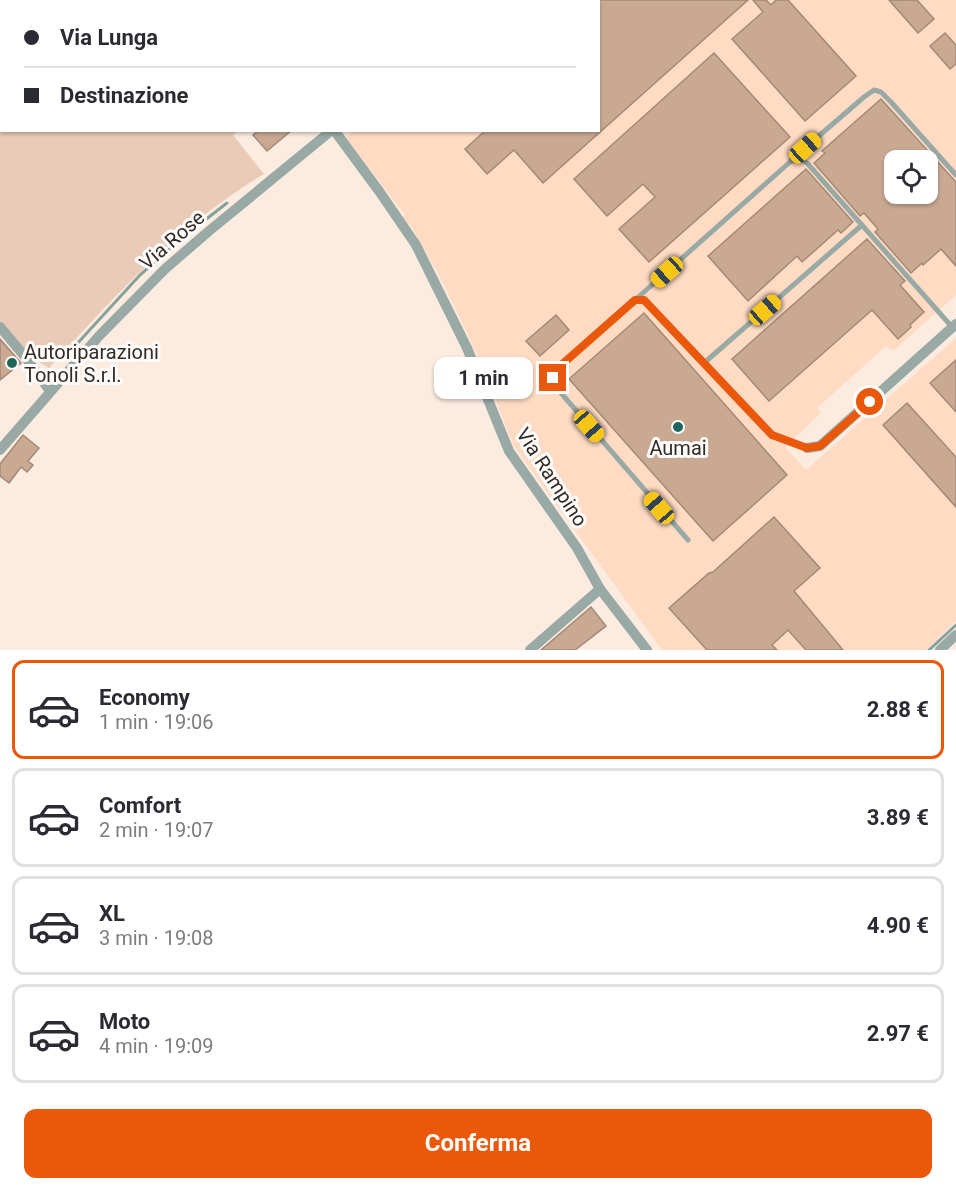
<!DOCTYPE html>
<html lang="it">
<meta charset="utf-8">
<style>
body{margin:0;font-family:Roboto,sans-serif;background:#f2f2f3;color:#2b2b33;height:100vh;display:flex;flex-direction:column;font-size:22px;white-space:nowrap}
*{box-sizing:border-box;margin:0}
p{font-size:20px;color:#7c7c81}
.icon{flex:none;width:33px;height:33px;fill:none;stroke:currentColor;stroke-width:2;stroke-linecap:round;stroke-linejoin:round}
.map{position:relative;height:650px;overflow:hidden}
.sheet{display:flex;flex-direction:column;background:#fff;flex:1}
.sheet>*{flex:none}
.hud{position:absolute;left:0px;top:0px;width:600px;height:132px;box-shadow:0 2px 4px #0004;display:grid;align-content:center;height:132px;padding:0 24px;background:#fff}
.controls{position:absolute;left:884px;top:150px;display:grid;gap:12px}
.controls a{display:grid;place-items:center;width:54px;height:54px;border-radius:12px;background:#fff;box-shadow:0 2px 4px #0004;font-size:30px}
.end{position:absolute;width:27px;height:27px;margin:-14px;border:8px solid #ea580c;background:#fff;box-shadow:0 0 0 3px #fff}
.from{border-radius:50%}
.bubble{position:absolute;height:42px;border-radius:12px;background:#fff;box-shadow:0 2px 4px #0004;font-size:20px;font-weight:700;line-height:42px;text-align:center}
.car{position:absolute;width:18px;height:36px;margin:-18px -9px;border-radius:8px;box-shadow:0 0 4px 2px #0007;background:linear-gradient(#f5c518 24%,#345 0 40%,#f5c518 0 76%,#345 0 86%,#f5c518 0)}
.hud b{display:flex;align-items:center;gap:21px;height:57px;font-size:22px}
.hud b+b{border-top:2px solid #e1e1e2}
.hud i{width:15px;height:15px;background:#2b2b33}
ul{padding:10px 0 0;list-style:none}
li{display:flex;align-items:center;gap:18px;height:99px;margin:0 12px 9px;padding:0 12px;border:3px solid #e1e1e2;border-radius:12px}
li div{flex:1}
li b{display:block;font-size:22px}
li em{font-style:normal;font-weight:700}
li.on{border-color:#ea580c}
li>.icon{width:54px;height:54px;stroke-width:1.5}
.cta{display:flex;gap:12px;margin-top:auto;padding:12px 24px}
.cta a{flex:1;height:69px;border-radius:12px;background:#ea580c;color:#fff;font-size:24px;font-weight:700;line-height:69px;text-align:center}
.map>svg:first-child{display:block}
</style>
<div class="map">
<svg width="956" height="650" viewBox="0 0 956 650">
<rect width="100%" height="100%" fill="#fcebdf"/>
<path fill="#ffdbc3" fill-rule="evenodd" d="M519,0h437v295l-63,56 -7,-5 -69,62 4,5 -36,34 21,23 150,-132v283l-30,29h-264l-149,-205 -23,-60 -23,-52 -26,-54 -31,-55 -4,1 -5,-8 4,-2 -59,-77 9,-8h243v-128l-81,-1zM894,160h33v34h-33z"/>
<path fill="#e9cbb7" d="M0,0h209l1,1 -208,1v128l236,1 -5,4 31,39c-86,51 -148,121 -215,194l-18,-11 -31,-35z"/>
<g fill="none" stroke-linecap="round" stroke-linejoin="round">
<g stroke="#86a29a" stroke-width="3">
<polyline points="215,0 216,2"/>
<polyline points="64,358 140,275 182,238 227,203"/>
<polyline points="929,650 956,625"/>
</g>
</g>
<g fill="#caa993" stroke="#a38977" stroke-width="1.5" fill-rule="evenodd">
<polygon points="598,0 748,0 543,183 514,150 487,174 465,149 486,130 598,130"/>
<polygon points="753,0 766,0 771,5 776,0 788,0 856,76 805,121 732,39 763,12"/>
<polygon points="889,0 917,0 934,19 918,33"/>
<polygon points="945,33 956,45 956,64 950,69 930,46"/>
<polygon points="714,53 790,137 649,262 619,229 655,197 643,184 607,216 574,179"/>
<path d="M881,99l75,83v84l-15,-17 -18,16 -1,-2 -11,10 -36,-41 3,-3 -14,-16 -4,3 -46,-53 11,-10 -3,-2zM894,160h33v34h-33z"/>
<polygon points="259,130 292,130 267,151 253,135"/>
<polygon points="806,169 853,222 841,233 838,230 802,262 797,256 748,301 708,256"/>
<polygon points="867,239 905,281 900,285 924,312 910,325 911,327 898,339 872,310 769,401 732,359"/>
<polygon points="644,313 787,475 713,541 569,379"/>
<polygon points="556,315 569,330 540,356 526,341"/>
<polygon points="0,339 21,363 0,380"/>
<polygon points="956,360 956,412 930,383"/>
<polygon points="907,403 956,457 956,507 883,425"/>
<polygon points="23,435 39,448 28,461 33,465 27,472 21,467 9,483 0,476 0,464"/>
<polygon points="774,517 820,568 794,591 843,650 806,650 788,630 772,645 777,650 707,650 669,608 709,573 713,572"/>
<polygon points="591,607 606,626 575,650 541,650"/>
</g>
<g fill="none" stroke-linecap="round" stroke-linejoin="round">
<g stroke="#99a9a5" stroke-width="5">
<polyline points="791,160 864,97 874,90 881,92 891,102 956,175"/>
<polyline points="635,300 790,162 800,158 808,164 952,327"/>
<polyline points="704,363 862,225"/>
<polyline points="688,540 561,393 553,378 559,367 635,300 644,300 657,313 772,436 807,448"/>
</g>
<g stroke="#99a9a5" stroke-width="10">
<polyline points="225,0 226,2"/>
<polyline points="486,2 487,0"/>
<polyline points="334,130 379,191 416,245 467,348 509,451 577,548 600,589 647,650"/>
<polyline points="0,327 26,358 50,391"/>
<polyline points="807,448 820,446 956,324"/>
<polyline points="0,450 99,336 165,269 209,231 332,130"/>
<polyline points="530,650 600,589"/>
<polyline points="940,650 956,635"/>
</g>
</g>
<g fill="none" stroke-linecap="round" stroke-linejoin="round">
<polyline stroke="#ea580c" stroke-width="8" points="553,378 559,367 635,300 644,300 772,435 807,448 820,446 870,402"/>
</g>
<g fill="#1d665b" stroke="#fcfcfc" stroke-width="2">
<circle cx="12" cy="363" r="6"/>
<circle cx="678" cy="427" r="6"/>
</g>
<g text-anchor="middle" stroke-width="6" stroke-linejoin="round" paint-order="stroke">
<g font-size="20" fill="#362b24" stroke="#fcfcfc">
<text transform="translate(172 240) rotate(-41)" y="7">Via Rose</text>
<text transform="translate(552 477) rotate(57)" y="7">Via Rampino</text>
</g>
<g font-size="20" fill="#362b24" stroke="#fcfcfc" text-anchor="start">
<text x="24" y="359">Autoriparazioni<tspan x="24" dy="23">Tonoli S.r.l.</tspan></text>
<text x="678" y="455" text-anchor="middle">Aumai</text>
</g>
</g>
</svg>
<div class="controls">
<a><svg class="icon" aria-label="locate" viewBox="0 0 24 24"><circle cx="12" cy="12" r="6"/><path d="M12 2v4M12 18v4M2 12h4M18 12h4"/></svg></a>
</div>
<i class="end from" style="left:870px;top:402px"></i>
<i class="end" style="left:553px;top:378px"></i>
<div class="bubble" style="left:434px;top:357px;width:99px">1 min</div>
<i class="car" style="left:805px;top:148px;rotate:48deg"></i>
<i class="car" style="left:667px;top:272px;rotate:228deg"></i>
<i class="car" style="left:765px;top:310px;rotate:49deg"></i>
<i class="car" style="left:589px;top:426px;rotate:139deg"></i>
<i class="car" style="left:659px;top:508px;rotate:319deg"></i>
<div class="hud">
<b><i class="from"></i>Via Lunga</b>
<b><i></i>Destinazione</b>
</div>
</div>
<section class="sheet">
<ul>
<li class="on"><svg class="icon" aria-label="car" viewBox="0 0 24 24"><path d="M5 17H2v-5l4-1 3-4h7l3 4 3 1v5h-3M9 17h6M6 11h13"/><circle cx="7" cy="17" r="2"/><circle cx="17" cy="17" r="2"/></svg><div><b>Economy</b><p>1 min · 19:06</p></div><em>2.88 €</em></li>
<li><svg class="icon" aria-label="car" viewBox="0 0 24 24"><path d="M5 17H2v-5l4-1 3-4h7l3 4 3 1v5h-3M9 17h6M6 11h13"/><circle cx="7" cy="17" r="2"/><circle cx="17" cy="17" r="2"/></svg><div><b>Comfort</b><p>2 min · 19:07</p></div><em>3.89 €</em></li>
<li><svg class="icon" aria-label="car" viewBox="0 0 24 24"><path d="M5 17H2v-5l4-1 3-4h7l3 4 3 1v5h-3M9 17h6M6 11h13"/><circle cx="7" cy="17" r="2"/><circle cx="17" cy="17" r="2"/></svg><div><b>XL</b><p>3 min · 19:08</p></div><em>4.90 €</em></li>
<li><svg class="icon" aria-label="car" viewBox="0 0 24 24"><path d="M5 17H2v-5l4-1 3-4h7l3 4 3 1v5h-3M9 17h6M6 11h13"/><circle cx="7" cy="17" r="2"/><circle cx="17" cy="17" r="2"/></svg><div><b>Moto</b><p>4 min · 19:09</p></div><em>2.97 €</em></li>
</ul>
<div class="cta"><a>Conferma</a></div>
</section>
